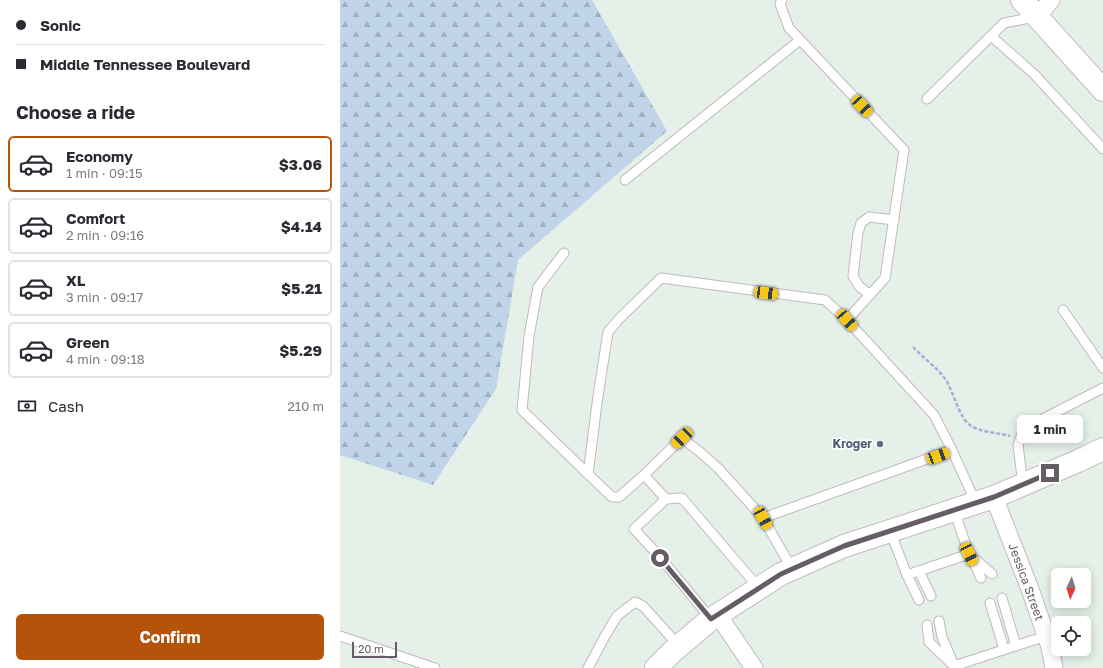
<!DOCTYPE html>
<meta charset="utf-8">
<style>
body{margin:0;font-family:"Golos Text",sans-serif;background:#f7f7f7;color:#2b2b33;height:100vh;display:flex;flex-direction:column;font-size:15px;white-space:nowrap}
*{box-sizing:border-box;margin:0}
p{font-size:13px;color:#7c7c81}
.icon{flex:none;width:22px;height:22px;fill:none;stroke:currentColor;stroke-width:2;stroke-linecap:round;stroke-linejoin:round}
.map{position:relative;flex:1;overflow:hidden}
.side{display:flex;flex-direction:column;background:#fff;width:340px}
.side>*{flex:none}
.guide{display:grid;align-content:center;height:88px;padding:0 16px;background:#fff}
.needle{width:26px;rotate:184deg}
.fabs{position:absolute;left:711px;top:568px;display:grid;gap:8px}
.fabs a{display:grid;place-items:center;width:40px;height:40px;border-radius:6px;background:#fff;box-shadow:0 2px 10px #0003;font-size:20px}
.scale{position:absolute;left:12px;bottom:10px;width:45px;box-sizing:border-box;padding-left:4px;border:2px solid #665c66;border-top:0;font-size:11px;line-height:14px;white-space:nowrap;color:#665c66;-webkit-text-stroke:3px #fff;paint-order:stroke}
.end{position:absolute;width:18px;height:18px;margin:-9px;border:5px solid #665c66;background:#fff;box-shadow:0 0 0 2px #fff}
.from{border-radius:50%}
.bubble{position:absolute;height:28px;border-radius:6px;background:#fff;box-shadow:0 2px 10px #0003;font-size:13px;font-weight:700;line-height:28px;text-align:center}
.car{position:absolute;width:12px;height:24px;margin:-12px -6px;border-radius:5px;box-shadow:0 0 3px 1px #0007;background:linear-gradient(#f5c518 24%,#345 0 40%,#f5c518 0 76%,#345 0 86%,#f5c518 0)}
.guide b{display:flex;align-items:center;gap:14px;height:38px;font-size:15px}
.guide b+b{border-top:1px solid #e1e1e2}
.guide i{width:10px;height:10px;background:#2b2b33}
ul{padding:0;list-style:none}
li{display:flex;align-items:center;gap:12px;height:56px;margin:0 8px 6px;padding:0 8px;border:2px solid #e1e1e2;border-radius:6px}
li div{flex:1}
li b{display:block;font-size:15px}
li em{font-style:normal;font-weight:700}
li.active{border-color:#b45309}
li>.icon{width:36px;height:36px;stroke-width:1.5}
h2{padding:0 16px;font-size:18px;line-height:48px}
.pay{display:flex;align-items:center;gap:10px;height:44px;padding:0 16px;font-size:15px}
.pay p{margin-inline-start:auto}
.cta{display:flex;gap:8px;margin-top:auto;padding:8px 16px}
.cta a{flex:1;height:46px;border-radius:6px;background:#b45309;color:#fff;font-size:16px;font-weight:700;line-height:46px;text-align:center}
main{display:flex;flex:1;min-height:0}
.map>svg:first-child{display:block}
</style>
<main>
<section class="side">
<div class="guide">
<b><i class="from"></i>Sonic</b>
<b><i></i>Middle Tennessee Boulevard</b>
</div>
<h2>Choose a ride</h2>
<ul>
<li class="active"><svg class="icon" aria-label="car" viewBox="0 0 24 24"><path d="M5 17H2v-5l4-1 3-4h7l3 4 3 1v5h-3M9 17h6M6 11h13"/><circle cx="7" cy="17" r="2"/><circle cx="17" cy="17" r="2"/></svg><div><b>Economy</b><p>1 min · 09:15</p></div><em>$3.06</em></li>
<li><svg class="icon" aria-label="car" viewBox="0 0 24 24"><path d="M5 17H2v-5l4-1 3-4h7l3 4 3 1v5h-3M9 17h6M6 11h13"/><circle cx="7" cy="17" r="2"/><circle cx="17" cy="17" r="2"/></svg><div><b>Comfort</b><p>2 min · 09:16</p></div><em>$4.14</em></li>
<li><svg class="icon" aria-label="car" viewBox="0 0 24 24"><path d="M5 17H2v-5l4-1 3-4h7l3 4 3 1v5h-3M9 17h6M6 11h13"/><circle cx="7" cy="17" r="2"/><circle cx="17" cy="17" r="2"/></svg><div><b>XL</b><p>3 min · 09:17</p></div><em>$5.21</em></li>
<li><svg class="icon" aria-label="car" viewBox="0 0 24 24"><path d="M5 17H2v-5l4-1 3-4h7l3 4 3 1v5h-3M9 17h6M6 11h13"/><circle cx="7" cy="17" r="2"/><circle cx="17" cy="17" r="2"/></svg><div><b>Green</b><p>4 min · 09:18</p></div><em>$5.29</em></li>
</ul>
<div class="pay"><svg class="icon" aria-label="cash" viewBox="0 0 24 24"><path d="M3 7h18v10H3z"/><circle cx="12" cy="12" r="2"/></svg>Cash<p>210 m</p></div>
<div class="cta"><a>Confirm</a></div>
</section>
<div class="map">
<svg width="763" height="668" viewBox="0 0 763 668">
<defs>
<pattern id="forest-firs" width="22" height="20" patternUnits="userSpaceOnUse"><rect width="22" height="20" fill="#c0d5e9"/><path d="M5 1l3.5 6h-7zM16 11l3.5 6h-7z" fill="#a0b0c1"/></pattern>
</defs>
<rect width="100%" height="100%" fill="#e5f0e8"/>
<polygon fill="url(#forest-firs)" points="0,0 252,0 327,131 178,260 156,389 93,485 0,455"/>
<g fill="none" stroke-linecap="round" stroke-linejoin="round">
<g stroke="#c1b9c0" stroke-width="11">
<g id="lane">
<polyline points="442,0 440,4 449,28 564,150 545,278 507,320"/>
<polyline points="651,36 694,74 763,149"/>
<polyline points="587,99 664,23 695,17"/>
<polyline points="285,180 460,40"/>
<polyline points="224,253 198,287 189,336 182,410 248,474"/>
<polyline points="530,295 519,286 513,276 518,233 521,223 529,217 554,220"/>
<polyline points="723,310 763,368"/>
<polyline points="304,475 326,499"/>
<polyline points="683,485 678,445 683,431 695,423 763,388"/>
<polyline points="423,518 612,450"/>
<polyline points="550,531 567,575 629,554 614,510"/>
<polyline points="629,554 652,574"/>
<polyline points="631,557 641,578"/>
<polyline points="452,569 423,518 379,469 360,452 342,438 304,475 279,497 272,497 248,474 258,396 268,332 279,319 321,278 485,300 507,320 594,415 611,448 636,503"/>
<polyline points="579,571 591,596"/>
<polyline points="567,575 579,600"/>
<polyline points="662,598 676,646"/>
<polyline points="650,603 664,649"/>
<polyline points="371,619 320,557 294,529 326,499 342,498 419,588"/>
<polyline points="599,621 602,637 613,663"/>
<polyline points="587,625 589,642 614,666 706,636"/>
<polyline points="0,636 95,668"/>
<polyline points="248,668 264,638 277,616 295,602 303,606 339,646"/>
</g>
</g>
<g stroke="#c1b9c0" stroke-width="19">
<g id="street">
<polyline points="697,17 711,0"/>
<polyline points="654,497 690,589 710,647 714,668"/>
<polyline points="378,615 414,668"/>
</g>
</g>
<g stroke="#c4bac3" stroke-width="24">
<g id="secondary">
<polyline points="682,0 763,90"/>
<polyline points="316,668 332,652 371,619 441,574 504,546 654,497 738,461 763,449"/>
</g>
</g>
<path stroke="#a2b0dc" stroke-width="2.5" stroke-dasharray="4 2" stroke-linecap="butt" d="M573,347c10,11 24,20 33,33 7,11 14,40 25,46 9,6 29,7 39,10"/>
<use href="#lane" stroke="#fff" stroke-width="9"/>
<use href="#street" stroke="#fff" stroke-width="17"/>
<use href="#secondary" stroke="#fff" stroke-width="22"/>
</g>
<g fill="none" stroke-linecap="round" stroke-linejoin="round">
<polyline stroke="#665c66" stroke-width="5" points="320,558 371,619 441,574 504,546 654,497 710,473"/>
</g>
<circle fill="#5c6f8a" stroke="#fff" stroke-width="1.5" cx="540" cy="444" r="4"/>
<g text-anchor="middle" stroke-width="3" stroke-linejoin="round" paint-order="stroke">
<g font-size="12" font-weight="bold" fill="#4e5e75" stroke="#fff" text-anchor="end">
<text x="532" y="448">Kroger</text>
</g>
<g font-size="12" fill="#665c66" stroke="#fff">
<text transform="translate(686 582) rotate(70)" y="4">Jessica Street</text>
</g>
</g>
</svg>
<div class="fabs">
<a><svg class="needle" viewBox="-14 -14 28 28"><path d="M0-13l5 13h-10z" fill="#e53935"/><path d="M0 13l5-13h-10z" fill="#7c7c81"/></svg></a>
<a><svg class="icon" aria-label="locate" viewBox="0 0 24 24"><circle cx="12" cy="12" r="6"/><path d="M12 2v4M12 18v4M2 12h4M18 12h4"/></svg></a>
</div>
<div class="scale">20 m</div>
<i class="end from" style="left:320px;top:558px"></i>
<i class="end" style="left:710px;top:473px"></i>
<div class="bubble" style="left:677px;top:415px;width:66px">1 min</div>
<i class="car" style="left:522px;top:106px;rotate:137deg"></i>
<i class="car" style="left:426px;top:293px;rotate:97deg"></i>
<i class="car" style="left:507px;top:320px;rotate:138deg"></i>
<i class="car" style="left:342px;top:438px;rotate:226deg"></i>
<i class="car" style="left:598px;top:456px;rotate:70deg"></i>
<i class="car" style="left:423px;top:518px;rotate:151deg"></i>
<i class="car" style="left:629px;top:554px;rotate:154deg"></i>
</div>
</main>
